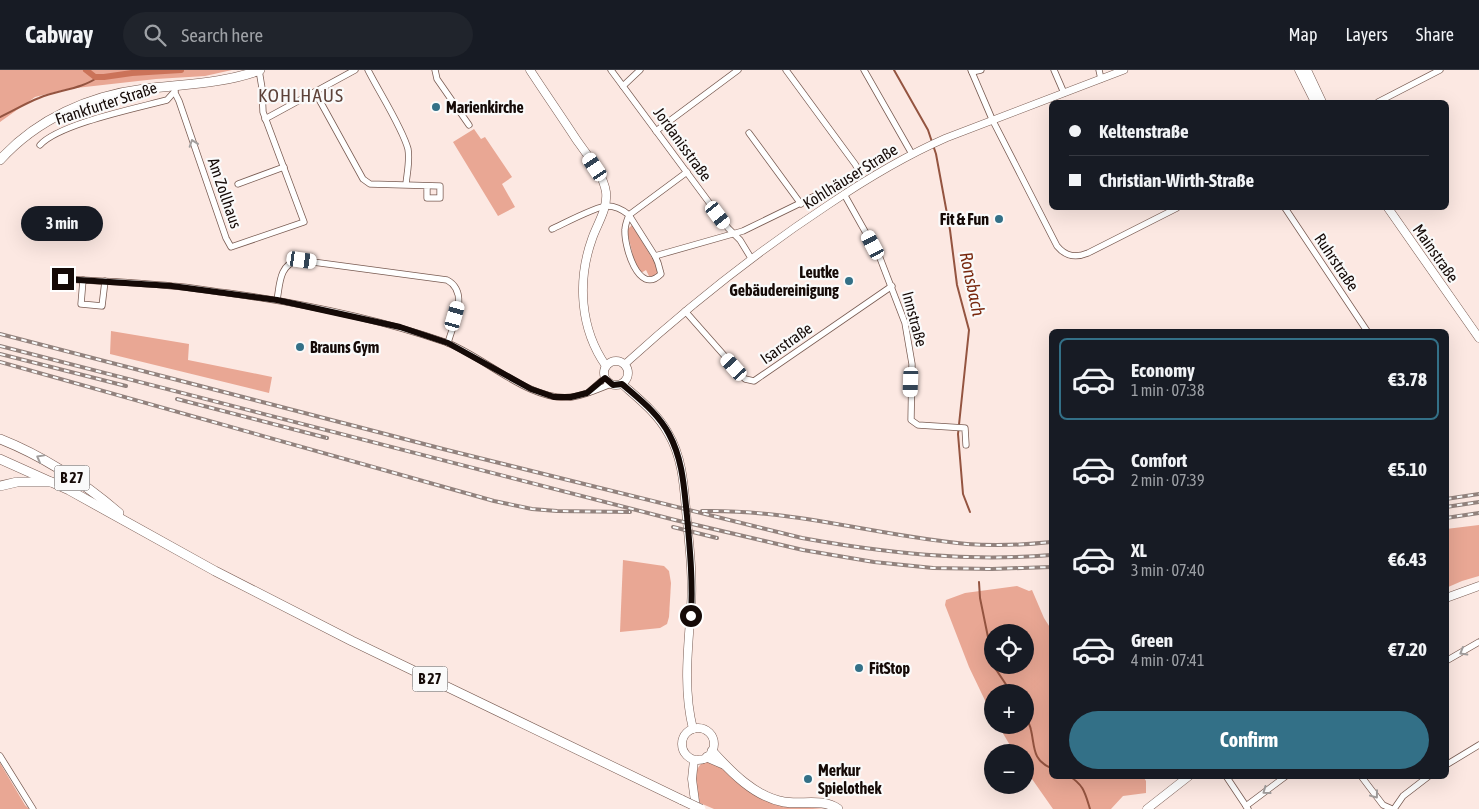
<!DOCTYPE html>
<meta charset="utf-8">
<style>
body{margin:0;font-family:"Asap Condensed",sans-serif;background:#20242c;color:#f1f3f6;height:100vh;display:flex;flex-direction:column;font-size:19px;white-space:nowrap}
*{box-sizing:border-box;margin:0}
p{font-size:16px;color:#9ea1a6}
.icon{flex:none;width:28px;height:28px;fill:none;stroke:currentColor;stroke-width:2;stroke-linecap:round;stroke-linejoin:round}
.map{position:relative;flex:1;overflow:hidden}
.sheet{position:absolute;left:1049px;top:259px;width:400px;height:450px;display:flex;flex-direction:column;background:#171b24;border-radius:8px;box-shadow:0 5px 20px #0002}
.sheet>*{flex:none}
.top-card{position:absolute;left:1049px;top:30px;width:400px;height:110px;border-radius:8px;box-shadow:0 5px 20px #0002;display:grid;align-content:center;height:110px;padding:0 20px;background:#171b24}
.tools{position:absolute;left:984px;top:554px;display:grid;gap:10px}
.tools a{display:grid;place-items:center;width:50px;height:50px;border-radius:50%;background:#171b24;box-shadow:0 5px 20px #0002;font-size:25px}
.end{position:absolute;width:22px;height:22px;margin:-11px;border:6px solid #150a07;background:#fff;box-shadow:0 0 0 2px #fff}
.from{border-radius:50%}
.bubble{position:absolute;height:35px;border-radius:18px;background:#171b24;box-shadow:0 5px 20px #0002;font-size:16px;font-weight:700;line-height:35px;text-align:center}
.car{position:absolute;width:15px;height:30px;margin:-15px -8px;border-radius:6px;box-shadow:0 0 4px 1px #0007;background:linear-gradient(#fff 24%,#345 0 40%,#fff 0 76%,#345 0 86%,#fff 0)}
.top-card b{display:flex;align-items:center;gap:18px;height:48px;font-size:19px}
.top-card b+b{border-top:1px solid #363941}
.top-card i{width:12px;height:12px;background:#f1f3f6}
ul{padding:9px 0 0;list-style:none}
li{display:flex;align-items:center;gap:15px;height:82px;margin:0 10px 8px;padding:0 10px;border:2px solid transparent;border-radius:8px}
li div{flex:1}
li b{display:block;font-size:19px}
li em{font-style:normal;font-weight:700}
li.active{border-color:#337087}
li>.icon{width:45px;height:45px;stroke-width:1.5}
.action{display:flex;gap:10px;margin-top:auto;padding:10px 20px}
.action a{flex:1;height:58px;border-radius:30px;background:#337087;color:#fff;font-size:20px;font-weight:700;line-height:58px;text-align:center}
header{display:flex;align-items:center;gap:30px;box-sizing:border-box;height:70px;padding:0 25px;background:#171b24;border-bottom:1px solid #363941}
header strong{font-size:24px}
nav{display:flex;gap:28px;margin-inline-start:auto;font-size:18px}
.search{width:350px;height:45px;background:#20242c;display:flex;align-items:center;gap:12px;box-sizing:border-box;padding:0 18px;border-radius:28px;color:#9ea1a6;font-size:19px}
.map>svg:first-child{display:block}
</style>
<header>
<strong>Cabway</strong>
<div class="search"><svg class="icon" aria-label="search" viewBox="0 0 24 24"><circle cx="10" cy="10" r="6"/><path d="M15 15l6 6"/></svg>Search here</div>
<nav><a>Map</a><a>Layers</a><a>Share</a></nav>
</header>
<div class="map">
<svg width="1479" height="739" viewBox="0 0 1479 739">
<rect width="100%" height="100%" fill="#fce8e2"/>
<g fill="#e9a794" fill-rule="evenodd">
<polygon points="0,0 232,0 205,6 156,9 67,19 35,27 0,52"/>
<polygon points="474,59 481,69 485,67 512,107 502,114 515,137 498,146 453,72"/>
<polygon points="632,155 657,196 659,202 653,207 649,206 646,200 641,203 635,195 627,160"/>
<polygon points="111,261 189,274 188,290 272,307 269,323 110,284"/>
<polygon points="1479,455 1479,506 1462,511 1446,518 1446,459"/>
<polygon points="623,490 664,496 669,501 671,513 669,547 667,554 660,558 620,562"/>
<path d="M1017,516l12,5 3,-1 12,28 7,11v147h92l3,5v12l-23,3 -12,13h-58l-28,-40v-17h-11l-16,-27h27v-33h-33v23l-23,-48 -24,-62 1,-5 19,-7zM992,562h33v33h-33z"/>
<path d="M706,691l9,3 13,9 60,33 37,3h-111l-14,-6c-4,-12 -10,-36 6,-42z"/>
<polygon points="0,693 25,735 29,739 0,739"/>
</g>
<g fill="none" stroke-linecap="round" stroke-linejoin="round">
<g stroke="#945440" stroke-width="2">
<polyline points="894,0 928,60 936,84 950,160 957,215 969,260 958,364 963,424 970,442"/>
<path d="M0,47c13,-6 26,-14 39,-19 19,-8 43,-9 59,-21"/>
<polyline points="979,512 980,528 989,572 991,593 992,595"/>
<polyline points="993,595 1011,622"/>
<path d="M1025,645c2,4 5,10 6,15 4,17 1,30 20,38"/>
<path d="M1069,706c15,9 16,17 21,33"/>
</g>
<polyline stroke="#cb7359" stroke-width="6" points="86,0 95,7 104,7 132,3 181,0"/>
<g stroke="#785b52" stroke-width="7">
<g id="minor">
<path d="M368,0c11,22 34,57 40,79 2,12 -1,24 -2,35"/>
<polyline points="435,0 437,9 469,55"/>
<polyline points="611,0 728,158 740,170 751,188"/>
<polyline points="864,0 912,84"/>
<path d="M971,0l21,49 65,127c9,11 19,12 31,7l89,-45"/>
<polyline points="1054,0 1064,23"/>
<polyline points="1099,0 1101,9"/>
<polyline points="972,2 981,0"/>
<polyline points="623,16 640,0"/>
<polyline points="315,22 363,109 370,114 440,116 440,128 427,128 427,116"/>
<polyline points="175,23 179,31 226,168 231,177 304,152 263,42 262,18 259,0"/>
<polyline points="1378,32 1440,0"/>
<polyline points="265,49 355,0"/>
<polyline points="656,61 738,0"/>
<polyline points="749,63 801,134"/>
<path d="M40,75c19,-21 97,-37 127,-45l8,-9"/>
<polyline points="238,114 284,97"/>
<polyline points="844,124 880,188 905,253 912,294 911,350 918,355 965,358 966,375"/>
<polyline points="1285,138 1367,261"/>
<polyline points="629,145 687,102"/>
<path d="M552,159c11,-5 45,-23 55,-23 8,0 16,4 22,9l26,41 3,7 3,11c-23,23 -37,-29 -36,-44 0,-5 2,-10 4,-15"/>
<polyline points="655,186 743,161 856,106 858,99 855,94 786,0"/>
<path d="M63,209c36,2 73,3 109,7 19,1 37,5 56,7 73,10 147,25 217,49 38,13 85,61 127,55 14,-2 26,-8 39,-13"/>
<polyline points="83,210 81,234 102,236 105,211"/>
<path d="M277,230c3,-16 2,-35 21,-40l149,20c23,12 6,44 1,63"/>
<polyline points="685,241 745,309 754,311 892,216"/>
<polyline points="589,322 605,308"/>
<polyline points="1446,591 1479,572"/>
<polyline points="0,686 33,739"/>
<polyline points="1446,695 1479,675"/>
<polyline points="1226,706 1248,739"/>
<polyline points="1361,706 1383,735 1392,739"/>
<polyline points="1246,736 1286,706"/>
<polyline points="1394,739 1403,726 1429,706"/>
</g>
</g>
<g stroke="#785b52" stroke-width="8">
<path id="tertiary" d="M625,294c64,-58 130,-111 203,-159 37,-25 77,-49 118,-67l178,-68"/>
</g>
<g stroke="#785b52" stroke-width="9">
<g id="secondary">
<path d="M530,0c15,23 31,46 46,69 11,16 27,34 30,53 2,17 -9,32 -14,47 -15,42 -12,90 14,127"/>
<polyline points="1299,0 1315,32"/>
<polyline points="1307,0 1322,32"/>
<polyline points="1388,138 1479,268"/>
<circle cx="616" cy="303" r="12"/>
<path d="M622,314c17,15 35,29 46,49 16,27 16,58 19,88 3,29 6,58 4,87 -3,41 -8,81 2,121"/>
<polyline points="1446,528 1479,516"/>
<circle cx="698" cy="674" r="16"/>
<polyline points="694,690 692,709 696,739"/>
<polyline points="1147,739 1189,706"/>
</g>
</g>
<g stroke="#785b52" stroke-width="10">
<path id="primary" d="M0,90c37,-41 89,-64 144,-71 38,-5 79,-5 116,-19"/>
</g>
<g stroke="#785b52" stroke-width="10">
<g id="trunk">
<path d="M0,369c43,17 84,44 119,74"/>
<polyline points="0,389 69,420 215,501 352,571 682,730"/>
<polyline points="0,416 17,412 51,412"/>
<path d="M712,681c19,21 43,46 72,51 18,3 39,-4 54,7"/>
<polyline points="707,687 723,694"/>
</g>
</g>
<use href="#minor" stroke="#fff" stroke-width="5.5"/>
<use href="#tertiary" stroke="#fff" stroke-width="7"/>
<use href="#secondary" stroke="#fff" stroke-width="8"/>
<use href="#primary" stroke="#fff" stroke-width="9"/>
<use href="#trunk" stroke="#fff" stroke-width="9"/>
<g stroke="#92827d" stroke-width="4">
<g id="rail">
<path d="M0,264l447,116 355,88c83,15 165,24 249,17"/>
<polyline points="0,276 675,450 803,480 874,492 933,498 992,499 1051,497"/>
<polyline points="0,284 126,316"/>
<polyline points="0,292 494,431 532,439 557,441 630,442"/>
<polyline points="177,329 327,368"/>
<polyline points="1446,429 1479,424"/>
<polyline points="1446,437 1479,432"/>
<path d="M702,441c91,-2 176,25 265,33 28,2 56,1 84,-2"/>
<polyline points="1446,448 1479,443"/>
<polyline points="673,457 717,468"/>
</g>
</g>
<use href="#rail" stroke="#fafafa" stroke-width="2" stroke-dasharray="5.5" stroke-linecap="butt"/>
<g stroke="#785b52" stroke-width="10" stroke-linecap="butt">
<polyline id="trunk-bridge" points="682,730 701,739"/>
</g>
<use href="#trunk-bridge" stroke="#fff" stroke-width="9"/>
</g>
<defs><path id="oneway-chevron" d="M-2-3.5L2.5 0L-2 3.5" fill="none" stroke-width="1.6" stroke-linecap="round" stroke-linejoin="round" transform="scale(1.25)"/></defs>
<g stroke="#a19d9c">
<use href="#oneway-chevron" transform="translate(193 73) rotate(-109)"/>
<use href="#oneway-chevron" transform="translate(40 388) rotate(-151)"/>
<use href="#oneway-chevron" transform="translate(1463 582) rotate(150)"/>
<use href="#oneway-chevron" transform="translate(1266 721) rotate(144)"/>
<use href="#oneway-chevron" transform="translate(1375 725) rotate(53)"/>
</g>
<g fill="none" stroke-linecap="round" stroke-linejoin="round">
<path stroke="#150a07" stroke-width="6" d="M63,209l109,7 105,14 123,27 48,16 83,46 23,8h17l16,-4 18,-15 8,7 9,-1c17,15 36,29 47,50 14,26 15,54 18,82 3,34 6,67 4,100"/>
</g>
<g fill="#337087" stroke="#fafafa" stroke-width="2">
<circle cx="436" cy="37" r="5"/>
<circle cx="999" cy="149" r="5"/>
<circle cx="849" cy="211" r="5"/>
<circle cx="300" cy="277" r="5"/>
<circle cx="859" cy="598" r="5"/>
<circle cx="808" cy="709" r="5"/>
</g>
<g text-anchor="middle" stroke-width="4.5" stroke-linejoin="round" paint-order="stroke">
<g fill="#fafafa" stroke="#5a5250" stroke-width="1">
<rect x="54.5" y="395.5" width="35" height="25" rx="4"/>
<rect x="412.5" y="596.5" width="35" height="25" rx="4"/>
</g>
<g font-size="15" font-weight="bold" fill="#150a07">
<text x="72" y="413">B 27</text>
<text x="430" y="614">B 27</text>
</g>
<g font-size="16" fill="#150a07" stroke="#fafafa">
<text transform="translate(106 33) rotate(-18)" y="6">Frankfurter Straße</text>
<text transform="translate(683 74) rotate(54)" y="6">Jordanisstraße</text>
<text transform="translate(850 106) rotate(-32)" y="6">Kohlhäuser Straße</text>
<text transform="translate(225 123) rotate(71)" y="6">Am Zollhaus</text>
<text transform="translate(1436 183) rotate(55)" y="6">Mainstraße</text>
<text transform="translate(1337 192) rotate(56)" y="6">Ruhrstraße</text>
<text transform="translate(915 249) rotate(75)" y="6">Innstraße</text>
<text transform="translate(786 273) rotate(-35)" y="6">Isarstraße</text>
</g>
<g font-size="16" font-weight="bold" fill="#150a07" stroke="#fafafa" text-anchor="start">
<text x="446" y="43">Marienkirche</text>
<text x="989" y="155" text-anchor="end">Fit &amp; Fun</text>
<text x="839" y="208" text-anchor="end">Leutke<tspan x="839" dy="18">Gebäudereinigung</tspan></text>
<text x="310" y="283">Brauns Gym</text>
<text x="869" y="604">FitStop</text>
<text x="818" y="706">Merkur<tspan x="818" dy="18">Spielothek</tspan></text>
</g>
<g font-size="18" font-style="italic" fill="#79290f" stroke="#fafafa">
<text transform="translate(972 214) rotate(78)" y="6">Ronsbach</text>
</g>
<g font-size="19" letter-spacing="1" fill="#5d4239" stroke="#fafafa">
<text x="301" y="32">KOHLHAUS</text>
</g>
</g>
</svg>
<div class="tools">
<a><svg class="icon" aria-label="locate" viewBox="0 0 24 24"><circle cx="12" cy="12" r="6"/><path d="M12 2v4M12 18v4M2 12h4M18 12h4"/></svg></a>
<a>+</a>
<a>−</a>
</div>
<i class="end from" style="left:691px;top:546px"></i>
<i class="end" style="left:63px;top:209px"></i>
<div class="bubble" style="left:21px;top:136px;width:82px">3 min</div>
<i class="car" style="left:595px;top:97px;rotate:326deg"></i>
<i class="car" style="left:718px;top:145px;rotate:143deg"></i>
<i class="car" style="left:873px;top:175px;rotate:332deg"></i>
<i class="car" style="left:302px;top:190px;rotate:98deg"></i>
<i class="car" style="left:455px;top:246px;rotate:16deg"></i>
<i class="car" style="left:734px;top:297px;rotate:318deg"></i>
<i class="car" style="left:911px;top:312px;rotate:182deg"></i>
<div class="top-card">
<b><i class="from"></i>Keltenstraße</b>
<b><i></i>Christian-Wirth-Straße</b>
</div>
<section class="sheet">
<ul>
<li class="active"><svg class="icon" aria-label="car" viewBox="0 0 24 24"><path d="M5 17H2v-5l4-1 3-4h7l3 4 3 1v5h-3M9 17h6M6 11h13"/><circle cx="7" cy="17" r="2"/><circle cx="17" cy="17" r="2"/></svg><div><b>Economy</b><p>1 min · 07:38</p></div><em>€3.78</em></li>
<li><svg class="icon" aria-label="car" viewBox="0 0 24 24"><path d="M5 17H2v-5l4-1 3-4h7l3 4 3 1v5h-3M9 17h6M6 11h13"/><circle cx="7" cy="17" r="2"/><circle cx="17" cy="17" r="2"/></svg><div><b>Comfort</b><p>2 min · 07:39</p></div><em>€5.10</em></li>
<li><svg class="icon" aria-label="car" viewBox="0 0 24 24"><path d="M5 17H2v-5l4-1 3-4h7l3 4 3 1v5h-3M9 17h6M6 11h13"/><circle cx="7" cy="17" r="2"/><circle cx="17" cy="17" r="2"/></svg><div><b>XL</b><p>3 min · 07:40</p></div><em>€6.43</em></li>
<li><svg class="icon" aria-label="car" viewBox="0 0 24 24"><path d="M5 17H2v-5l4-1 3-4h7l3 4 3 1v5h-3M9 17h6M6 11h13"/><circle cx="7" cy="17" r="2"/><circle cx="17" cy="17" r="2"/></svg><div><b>Green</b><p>4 min · 07:41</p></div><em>€7.20</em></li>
</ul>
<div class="action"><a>Confirm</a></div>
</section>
</div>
